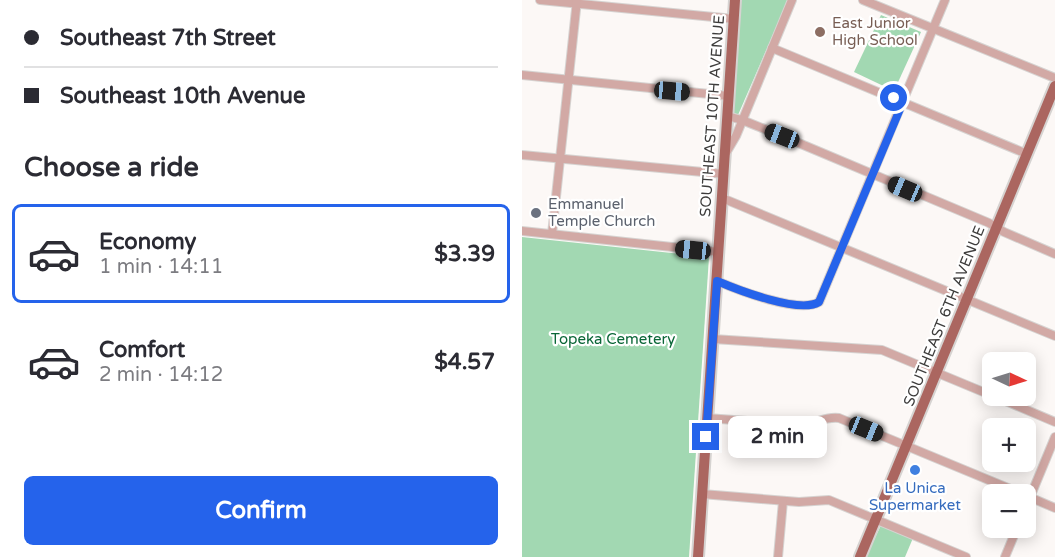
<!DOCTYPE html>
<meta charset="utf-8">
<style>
body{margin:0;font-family:"Varela Round",sans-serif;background:#f7f7f7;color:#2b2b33;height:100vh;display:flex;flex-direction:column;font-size:22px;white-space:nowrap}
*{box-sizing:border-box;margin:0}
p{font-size:20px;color:#7c7c81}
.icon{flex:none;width:33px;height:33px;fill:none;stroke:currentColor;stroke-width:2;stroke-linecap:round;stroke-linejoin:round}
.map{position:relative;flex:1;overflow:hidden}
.side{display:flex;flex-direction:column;background:#fff;width:522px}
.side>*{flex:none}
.top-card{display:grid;align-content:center;height:132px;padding:0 24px;background:#fff}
.needle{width:39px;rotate:94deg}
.controls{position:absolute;left:460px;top:352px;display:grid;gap:12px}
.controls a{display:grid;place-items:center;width:54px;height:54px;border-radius:9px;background:#fff;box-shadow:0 3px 15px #0003;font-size:30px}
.end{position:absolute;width:27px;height:27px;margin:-14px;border:8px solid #2563eb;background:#fff;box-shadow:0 0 0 3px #fff}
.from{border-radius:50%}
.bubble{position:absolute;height:42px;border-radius:9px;background:#fff;box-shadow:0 3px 15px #0003;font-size:20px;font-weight:800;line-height:42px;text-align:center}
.car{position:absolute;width:18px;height:36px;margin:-18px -9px;border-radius:8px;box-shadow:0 0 4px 2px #0007;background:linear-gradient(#222 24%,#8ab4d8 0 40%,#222 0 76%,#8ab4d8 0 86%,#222 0)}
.top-card b{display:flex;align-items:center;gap:21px;height:57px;font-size:22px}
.top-card b+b{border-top:2px solid #e1e1e2}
.top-card i{width:15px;height:15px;background:#2b2b33}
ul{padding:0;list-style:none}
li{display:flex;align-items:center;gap:18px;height:99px;margin:0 12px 9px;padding:0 12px;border:3px solid transparent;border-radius:9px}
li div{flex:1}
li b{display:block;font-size:22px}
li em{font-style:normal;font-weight:800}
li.on{border-color:#2563eb}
li>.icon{width:54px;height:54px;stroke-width:1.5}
h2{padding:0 24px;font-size:27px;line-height:72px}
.primary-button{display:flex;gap:12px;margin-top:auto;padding:12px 24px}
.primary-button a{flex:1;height:69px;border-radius:9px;background:#2563eb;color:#fff;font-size:24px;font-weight:800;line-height:69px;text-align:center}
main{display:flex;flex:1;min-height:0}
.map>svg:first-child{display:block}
</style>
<main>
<section class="side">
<div class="top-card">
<b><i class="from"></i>Southeast 7th Street</b>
<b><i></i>Southeast 10th Avenue</b>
</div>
<h2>Choose a ride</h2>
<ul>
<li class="on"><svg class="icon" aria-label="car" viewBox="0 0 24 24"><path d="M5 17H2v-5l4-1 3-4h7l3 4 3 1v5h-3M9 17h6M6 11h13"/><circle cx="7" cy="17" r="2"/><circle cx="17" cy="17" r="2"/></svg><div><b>Economy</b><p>1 min · 14:11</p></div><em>$3.39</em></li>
<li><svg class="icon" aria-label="car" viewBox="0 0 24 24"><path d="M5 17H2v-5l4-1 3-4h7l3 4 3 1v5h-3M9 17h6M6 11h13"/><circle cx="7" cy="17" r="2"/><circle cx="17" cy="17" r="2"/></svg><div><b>Comfort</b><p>2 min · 14:12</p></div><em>$4.57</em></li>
</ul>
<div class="primary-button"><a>Confirm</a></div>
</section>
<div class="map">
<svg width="533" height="557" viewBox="0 0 533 557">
<rect width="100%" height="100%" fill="#fcf8f6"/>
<g fill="#a2d8b2">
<polygon points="217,0 266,0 216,115 212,113 210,109"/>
<polygon points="359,15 399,32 372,91 332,72"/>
<polygon points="0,237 187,257 167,557 0,557"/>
<polygon points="359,525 391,538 383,557 344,557"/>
</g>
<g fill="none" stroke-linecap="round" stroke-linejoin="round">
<g stroke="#d6d3d1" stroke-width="10">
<g id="minor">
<polyline points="18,0 212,19"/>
<polyline points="341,0 533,78"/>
<polyline points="250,48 505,154"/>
<polyline points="0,75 207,96"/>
<polyline points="205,116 220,120 260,136 467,223 482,232 533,254"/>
<polyline points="204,153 214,136 270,0"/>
<polyline points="0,155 202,174"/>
<polyline points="200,198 533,336"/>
<polyline points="0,231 197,252"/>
<polyline points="30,234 55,0"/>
<path d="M195,281c21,9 82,33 102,21l126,-302"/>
<polyline points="191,339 360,350 471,396"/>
<polyline points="472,396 533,422"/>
<path d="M185,418l95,7c13,-1 23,-9 37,-7l186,77"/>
<polyline points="180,494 277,502 307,500 444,557"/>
<polyline points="505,496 533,508"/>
<polyline points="504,507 533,437"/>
<polyline points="256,557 261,501"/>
<polyline points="483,557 495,528"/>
</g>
</g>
<g stroke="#d6d3d1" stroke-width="14">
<g id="major">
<polyline points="176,557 213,0"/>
<polyline points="338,557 533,86"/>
</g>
</g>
<use href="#minor" stroke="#d2a9a5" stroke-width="8"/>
<use href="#major" stroke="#ab6660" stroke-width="10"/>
</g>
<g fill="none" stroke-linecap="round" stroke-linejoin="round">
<path stroke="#2563eb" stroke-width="8" d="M184,437l11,-156c21,9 83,33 102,21l84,-200 -9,-4"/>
</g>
<circle fill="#8d6e63" stroke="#fff" stroke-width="2" cx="298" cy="32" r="6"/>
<circle fill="#6b7280" stroke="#fff" stroke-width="2" cx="14" cy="213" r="6"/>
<circle fill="#3f7fe0" stroke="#fff" stroke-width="2" cx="393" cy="470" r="6"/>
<g text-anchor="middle" stroke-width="4.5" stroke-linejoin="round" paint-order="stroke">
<g font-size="15" fill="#785e54" stroke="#fff" text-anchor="start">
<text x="310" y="28">East Junior<tspan x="310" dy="17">High School</tspan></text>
</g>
<g font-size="15" fill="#3e3d3c" stroke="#fff">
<text transform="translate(190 116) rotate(-86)" y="5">SOUTHEAST 10TH AVENUE</text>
<text transform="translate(422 316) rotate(-68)" y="5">SOUTHEAST 6TH AVENUE</text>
</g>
<g font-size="15" fill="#5b616d" stroke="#fff" text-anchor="start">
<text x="26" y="209">Emmanuel<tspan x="26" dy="17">Temple Church</tspan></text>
</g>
<g font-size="15" fill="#0a6637" stroke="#fff">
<text x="91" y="344">Topeka Cemetery</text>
</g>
<g font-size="15" fill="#366cbe" stroke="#fff">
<text x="393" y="493">La Unica<tspan x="393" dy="17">Supermarket</tspan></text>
</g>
</g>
</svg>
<div class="controls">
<a><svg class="needle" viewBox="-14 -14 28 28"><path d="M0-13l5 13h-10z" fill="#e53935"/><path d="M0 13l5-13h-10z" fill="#7c7c81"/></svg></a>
<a>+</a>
<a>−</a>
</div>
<i class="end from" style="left:372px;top:98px"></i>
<i class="end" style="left:184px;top:437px"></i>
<div class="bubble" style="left:206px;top:416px;width:99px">2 min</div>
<i class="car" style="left:150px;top:91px;rotate:95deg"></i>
<i class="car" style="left:260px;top:136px;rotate:291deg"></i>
<i class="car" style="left:383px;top:189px;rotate:293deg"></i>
<i class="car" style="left:171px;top:250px;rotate:276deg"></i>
<i class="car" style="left:344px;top:429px;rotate:112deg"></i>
</div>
</main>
